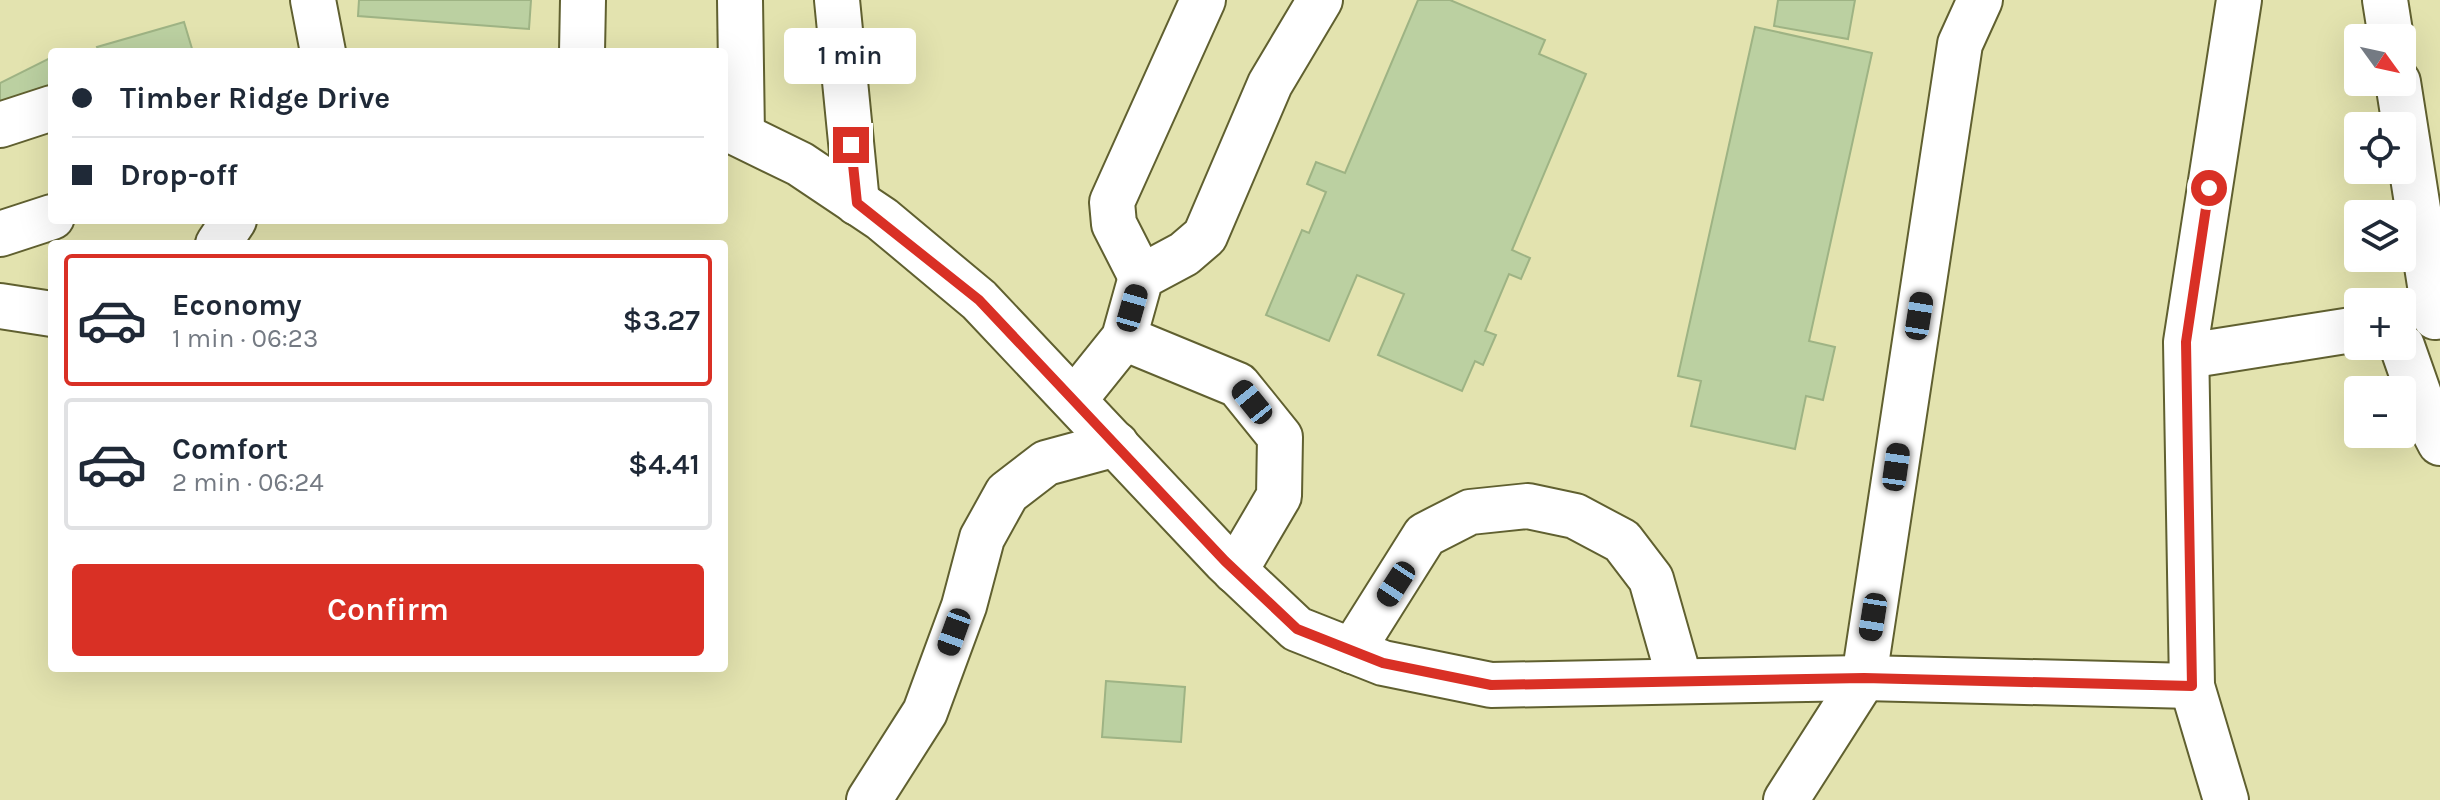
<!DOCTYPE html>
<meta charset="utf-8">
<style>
body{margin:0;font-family:Karla,sans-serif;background:#f6f6f7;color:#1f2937;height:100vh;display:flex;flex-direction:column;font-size:30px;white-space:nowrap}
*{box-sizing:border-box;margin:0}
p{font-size:26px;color:#747a83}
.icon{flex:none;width:44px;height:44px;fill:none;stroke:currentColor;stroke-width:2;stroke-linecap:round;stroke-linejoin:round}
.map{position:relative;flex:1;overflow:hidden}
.panel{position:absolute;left:48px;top:240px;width:680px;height:432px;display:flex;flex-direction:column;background:#fff;border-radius:8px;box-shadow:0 8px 32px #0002}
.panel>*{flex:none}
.top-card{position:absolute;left:48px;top:48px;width:680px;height:176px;border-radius:8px;box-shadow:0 8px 32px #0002;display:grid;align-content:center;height:176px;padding:0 24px;background:#fff}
.needle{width:52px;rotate:123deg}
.controls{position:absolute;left:2344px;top:24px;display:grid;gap:16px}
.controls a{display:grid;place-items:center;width:72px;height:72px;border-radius:8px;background:#fff;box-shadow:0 8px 32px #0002;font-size:40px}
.end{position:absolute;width:36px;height:36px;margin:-18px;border:10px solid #d93025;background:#fff;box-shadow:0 0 0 4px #fff}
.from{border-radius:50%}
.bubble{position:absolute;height:56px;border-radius:8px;background:#fff;box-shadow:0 8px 32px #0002;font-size:26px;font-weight:600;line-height:56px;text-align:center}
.car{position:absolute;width:24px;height:48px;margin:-24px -12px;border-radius:10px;box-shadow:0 0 6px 2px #0007;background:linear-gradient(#222 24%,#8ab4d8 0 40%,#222 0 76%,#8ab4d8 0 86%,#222 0)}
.top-card b{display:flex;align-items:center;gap:28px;height:76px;font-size:30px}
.top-card b+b{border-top:2px solid #e0e1e3}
.top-card i{width:20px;height:20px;background:#1f2937}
ul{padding:14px 0 0;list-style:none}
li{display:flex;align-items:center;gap:24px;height:132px;margin:0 16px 12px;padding:0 8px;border:4px solid #e0e1e3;border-radius:8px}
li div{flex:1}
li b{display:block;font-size:30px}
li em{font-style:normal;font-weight:600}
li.current{border-color:#d93025}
li>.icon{width:72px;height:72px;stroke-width:1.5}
.cta{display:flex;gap:16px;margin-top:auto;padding:16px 24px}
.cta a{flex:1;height:92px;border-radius:8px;background:#d93025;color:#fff;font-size:32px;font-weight:600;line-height:92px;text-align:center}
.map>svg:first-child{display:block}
</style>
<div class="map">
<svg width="2440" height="800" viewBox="0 0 2440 800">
<rect width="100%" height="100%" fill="#e3e3af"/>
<g fill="#bbd0a1" stroke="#9eb384" stroke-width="2">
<polygon points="359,0 531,0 529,29 358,16"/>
<polygon points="1418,0 1450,0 1545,40 1539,54 1586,74 1512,250 1530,258 1521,279 1509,274 1485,331 1496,335 1483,365 1475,361 1462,391 1378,355 1404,294 1357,275 1329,341 1266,315 1302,230 1309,233 1326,192 1307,184 1316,162 1345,173"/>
<polygon points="1778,0 1855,0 1848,39 1774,26"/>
<polygon points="184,22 193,52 99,52 97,47"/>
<polygon points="1755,27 1872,53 1809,341 1835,347 1823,400 1806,396 1795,449 1691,426 1701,381 1678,376"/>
<polygon points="52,57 52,98 10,119 0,100 0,83"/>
<polygon points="1106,681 1185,687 1181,742 1102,737"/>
</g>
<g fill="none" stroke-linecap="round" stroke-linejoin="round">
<g stroke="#606030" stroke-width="48">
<g id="minor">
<polyline points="313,0 323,52"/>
<polyline points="740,0 742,135"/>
<polyline points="837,0 857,203"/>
<polyline points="2385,0 2391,38"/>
<polyline points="582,52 583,0"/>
<polyline points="2398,82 2435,317"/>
<polyline points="0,125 52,108"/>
<polyline points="724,127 800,164 882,219 979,300 1225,561 1297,629 1383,663 1491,685 1864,678 2192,686"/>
<polyline points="0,234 52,217"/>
<polyline points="218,244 234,220"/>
<polyline points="1141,277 1114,224 1112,202 1203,0"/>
<polyline points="0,306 52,314"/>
<polyline points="1124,338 1238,385 1280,437 1279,496 1235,571"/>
<polyline points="2402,346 2428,420 2440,443"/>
<polyline points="2187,356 2358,329"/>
<polyline points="1075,399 1124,338 1141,277 1184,254 1205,236 1270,84 1320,0"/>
<polyline points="1352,651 1425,535 1470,512 1528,506 1575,516 1622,541 1651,579 1680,681"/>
<polyline points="869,800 925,712 964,606 982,538 1007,493 1046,463 1116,444"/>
<polyline points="1786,800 1864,678 1960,44 1980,0"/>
<polyline points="2226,800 2192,686 2186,342 2239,0"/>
</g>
</g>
<use href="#minor" stroke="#fff" stroke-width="44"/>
</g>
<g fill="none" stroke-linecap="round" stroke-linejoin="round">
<polyline stroke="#d93025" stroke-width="10" points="851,145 857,203 979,300 1225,561 1297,629 1383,663 1491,685 1864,678 2192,686 2186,342 2209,188"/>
</g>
</svg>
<div class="controls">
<a><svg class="needle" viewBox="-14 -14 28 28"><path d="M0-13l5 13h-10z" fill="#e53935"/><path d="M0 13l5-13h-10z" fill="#747a83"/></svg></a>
<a><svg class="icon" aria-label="locate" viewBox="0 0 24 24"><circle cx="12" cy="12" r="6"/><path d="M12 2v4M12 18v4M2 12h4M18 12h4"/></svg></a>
<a><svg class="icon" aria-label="layers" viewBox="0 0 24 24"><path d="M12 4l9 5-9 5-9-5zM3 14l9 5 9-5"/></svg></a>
<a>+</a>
<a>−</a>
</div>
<i class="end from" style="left:2209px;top:188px"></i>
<i class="end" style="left:851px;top:145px"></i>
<div class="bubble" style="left:784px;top:28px;width:132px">1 min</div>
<i class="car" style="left:1132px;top:308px;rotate:16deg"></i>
<i class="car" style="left:1919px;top:316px;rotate:9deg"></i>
<i class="car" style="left:1252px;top:402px;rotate:321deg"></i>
<i class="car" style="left:1896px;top:467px;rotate:8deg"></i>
<i class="car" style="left:1396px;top:584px;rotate:213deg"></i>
<i class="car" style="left:1873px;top:617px;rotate:189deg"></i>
<i class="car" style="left:954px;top:632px;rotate:200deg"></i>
<div class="top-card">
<b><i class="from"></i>Timber Ridge Drive</b>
<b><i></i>Drop-off</b>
</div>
<section class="panel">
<ul>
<li class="current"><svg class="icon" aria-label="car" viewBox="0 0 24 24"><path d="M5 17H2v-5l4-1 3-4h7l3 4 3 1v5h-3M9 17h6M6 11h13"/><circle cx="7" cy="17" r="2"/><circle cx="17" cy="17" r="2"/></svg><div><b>Economy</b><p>1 min · 06:23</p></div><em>$3.27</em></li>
<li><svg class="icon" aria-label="car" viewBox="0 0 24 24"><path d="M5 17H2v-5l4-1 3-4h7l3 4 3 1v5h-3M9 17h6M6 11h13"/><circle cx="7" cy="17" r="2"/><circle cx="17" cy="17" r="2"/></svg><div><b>Comfort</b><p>2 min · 06:24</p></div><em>$4.41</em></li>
</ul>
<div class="cta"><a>Confirm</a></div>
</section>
</div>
